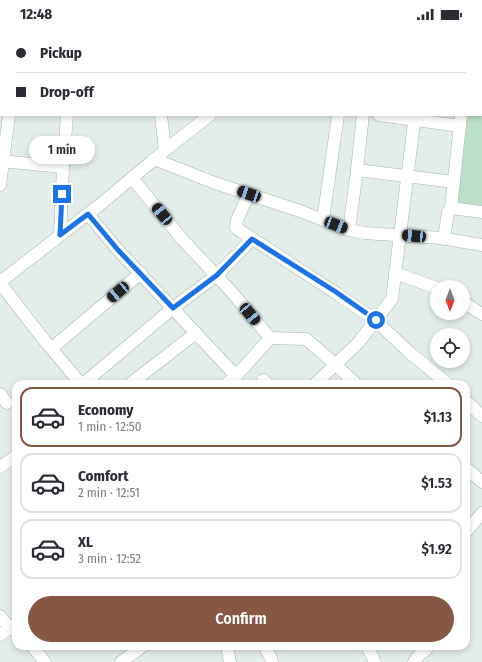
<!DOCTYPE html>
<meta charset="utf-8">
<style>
body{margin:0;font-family:"Fira Sans Condensed",sans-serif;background:#f7f7f7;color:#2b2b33;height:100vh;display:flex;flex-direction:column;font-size:15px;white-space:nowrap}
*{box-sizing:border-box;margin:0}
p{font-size:13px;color:#7c7c81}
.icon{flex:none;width:22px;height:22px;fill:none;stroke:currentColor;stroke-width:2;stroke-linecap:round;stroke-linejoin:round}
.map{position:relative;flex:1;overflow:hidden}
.side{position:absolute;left:12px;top:352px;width:458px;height:270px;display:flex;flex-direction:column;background:#fff;border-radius:12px;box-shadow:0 2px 6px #0003}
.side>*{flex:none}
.top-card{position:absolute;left:0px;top:0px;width:482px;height:88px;box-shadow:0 2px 6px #0003;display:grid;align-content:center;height:88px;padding:0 16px;background:#fff}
.needle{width:26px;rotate:180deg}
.buttons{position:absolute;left:430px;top:252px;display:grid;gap:8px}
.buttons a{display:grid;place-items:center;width:40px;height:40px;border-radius:50%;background:#fff;box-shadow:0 2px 6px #0003;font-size:20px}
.end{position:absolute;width:18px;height:18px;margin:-9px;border:5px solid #1a73e8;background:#fff;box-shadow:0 0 0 2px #fff}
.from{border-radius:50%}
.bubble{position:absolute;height:28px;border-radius:14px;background:#fff;box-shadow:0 2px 6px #0003;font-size:13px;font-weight:600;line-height:28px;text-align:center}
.car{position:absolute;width:12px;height:24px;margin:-12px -6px;border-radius:5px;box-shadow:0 0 3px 1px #0007;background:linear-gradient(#222 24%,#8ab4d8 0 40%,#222 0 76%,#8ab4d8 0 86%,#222 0)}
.top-card b{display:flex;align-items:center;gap:14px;height:38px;font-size:15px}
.top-card b+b{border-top:1px solid #e1e1e2}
.top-card i{width:10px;height:10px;background:#2b2b33}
ul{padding:7px 0 0;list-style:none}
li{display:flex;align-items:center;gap:12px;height:60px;margin:0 8px 6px;padding:0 8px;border:2px solid #e1e1e2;border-radius:12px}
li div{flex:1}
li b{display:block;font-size:15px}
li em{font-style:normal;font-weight:600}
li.active{border-color:#875743}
li>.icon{width:36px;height:36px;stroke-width:1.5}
.action{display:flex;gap:8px;margin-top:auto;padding:8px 16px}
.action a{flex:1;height:46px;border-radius:24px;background:#875743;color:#fff;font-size:16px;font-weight:600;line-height:46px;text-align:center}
.status{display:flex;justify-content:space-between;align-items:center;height:28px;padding:0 20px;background:#fff;direction:ltr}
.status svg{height:11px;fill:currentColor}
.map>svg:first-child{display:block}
</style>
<div class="status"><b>12:48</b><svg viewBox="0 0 49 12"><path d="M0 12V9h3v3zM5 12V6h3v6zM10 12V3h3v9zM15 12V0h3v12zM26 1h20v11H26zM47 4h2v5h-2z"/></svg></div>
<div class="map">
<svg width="482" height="634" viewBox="0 0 482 634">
<rect width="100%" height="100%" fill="#e3edea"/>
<polygon fill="#bbdfc8" points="480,0 482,0 482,178 456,176 468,87 481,87 481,1"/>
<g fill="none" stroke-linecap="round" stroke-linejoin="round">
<g stroke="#a5b6b2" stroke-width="13">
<g id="minor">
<polyline points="20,1 20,0"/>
<polyline points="77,1 77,0"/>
<polyline points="322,1 323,0"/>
<polyline points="425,1 426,0"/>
<polyline points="473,1 473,0"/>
<polyline points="0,16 1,16"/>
<polyline points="0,71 1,71"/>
<polyline points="161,87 165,122"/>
<polyline points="379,87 460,98"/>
<polyline points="154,131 215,155 300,183 349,202 364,205 441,210 482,217"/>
<polyline points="0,133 63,139"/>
<polyline points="357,142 454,154"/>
<polyline points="132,150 182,211 230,262 270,310 306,311 335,336 356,356"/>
<polyline points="0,157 9,87"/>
<polyline points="249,166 237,192 236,200 336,265 375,292 409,324 448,356"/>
<polyline points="451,180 482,184"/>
<polyline points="88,186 118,222 236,348"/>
<polyline points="323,192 338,87"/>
<polyline points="349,202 357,142 363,87"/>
<polyline points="60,207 63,139 67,87"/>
<polyline points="444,211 448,184 451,180 461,87"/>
<polyline points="395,245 437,260"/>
<polyline points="0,254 102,175 169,119 210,87"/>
<polyline points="0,255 44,312 81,356"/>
<polyline points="463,274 482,286"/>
<polyline points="52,320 141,245"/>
<polyline points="263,352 268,356"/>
<polyline points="83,356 173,280 217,247 252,211"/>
<polyline points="130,356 196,305"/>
<polyline points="226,356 236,348 270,310"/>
<polyline points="315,356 358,315 392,271 415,87"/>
<polyline points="0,366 7,375"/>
<polyline points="466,373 482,388"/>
<polyline points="0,439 16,428"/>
<polyline points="466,440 482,454"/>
<polyline points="466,504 482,485"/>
<polyline points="0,588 10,601"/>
<polyline points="0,607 16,596"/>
<polyline points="32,618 45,634"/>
<polyline points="227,618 230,634"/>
<polyline points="264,618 271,630 272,634"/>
<polyline points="367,618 375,634"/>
<polyline points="121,634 143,618"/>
<polyline points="414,634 420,626 426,622 427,618"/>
</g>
</g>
<use href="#minor" stroke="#fff" stroke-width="12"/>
</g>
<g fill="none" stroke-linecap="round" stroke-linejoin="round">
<polyline stroke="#1a73e8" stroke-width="5" points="62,166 60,207 88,186 118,222 173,280 217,247 252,211 336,264 376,292"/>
</g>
</svg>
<div class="buttons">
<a><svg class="needle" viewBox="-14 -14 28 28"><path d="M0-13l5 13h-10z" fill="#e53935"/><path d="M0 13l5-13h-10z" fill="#7c7c81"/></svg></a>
<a><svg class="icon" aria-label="locate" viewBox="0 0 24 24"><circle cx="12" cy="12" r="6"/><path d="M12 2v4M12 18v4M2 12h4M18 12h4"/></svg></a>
</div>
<i class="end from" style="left:376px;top:292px"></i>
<i class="end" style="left:62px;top:166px"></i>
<div class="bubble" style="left:29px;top:108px;width:66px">1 min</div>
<i class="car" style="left:249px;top:166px;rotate:289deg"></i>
<i class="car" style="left:162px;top:186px;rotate:321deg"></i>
<i class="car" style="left:336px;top:197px;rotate:111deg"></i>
<i class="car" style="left:414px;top:208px;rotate:275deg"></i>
<i class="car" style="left:118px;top:264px;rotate:230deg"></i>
<i class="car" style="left:250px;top:286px;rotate:140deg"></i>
<div class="top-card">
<b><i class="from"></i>Pickup</b>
<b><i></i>Drop-off</b>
</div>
<section class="side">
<ul>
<li class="active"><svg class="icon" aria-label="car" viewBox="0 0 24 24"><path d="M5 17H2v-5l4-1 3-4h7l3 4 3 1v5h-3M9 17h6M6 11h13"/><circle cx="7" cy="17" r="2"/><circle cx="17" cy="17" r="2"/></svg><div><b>Economy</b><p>1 min · 12:50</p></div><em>$1.13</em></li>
<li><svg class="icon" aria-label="car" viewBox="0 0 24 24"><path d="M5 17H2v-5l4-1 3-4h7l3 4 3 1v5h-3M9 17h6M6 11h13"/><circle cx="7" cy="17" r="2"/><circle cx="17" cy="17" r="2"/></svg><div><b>Comfort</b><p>2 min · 12:51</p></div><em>$1.53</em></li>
<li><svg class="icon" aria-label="car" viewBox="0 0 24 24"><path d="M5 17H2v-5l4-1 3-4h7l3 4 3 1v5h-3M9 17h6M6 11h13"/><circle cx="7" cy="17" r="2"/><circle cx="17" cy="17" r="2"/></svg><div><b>XL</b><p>3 min · 12:52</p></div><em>$1.92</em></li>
</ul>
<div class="action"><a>Confirm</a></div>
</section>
</div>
